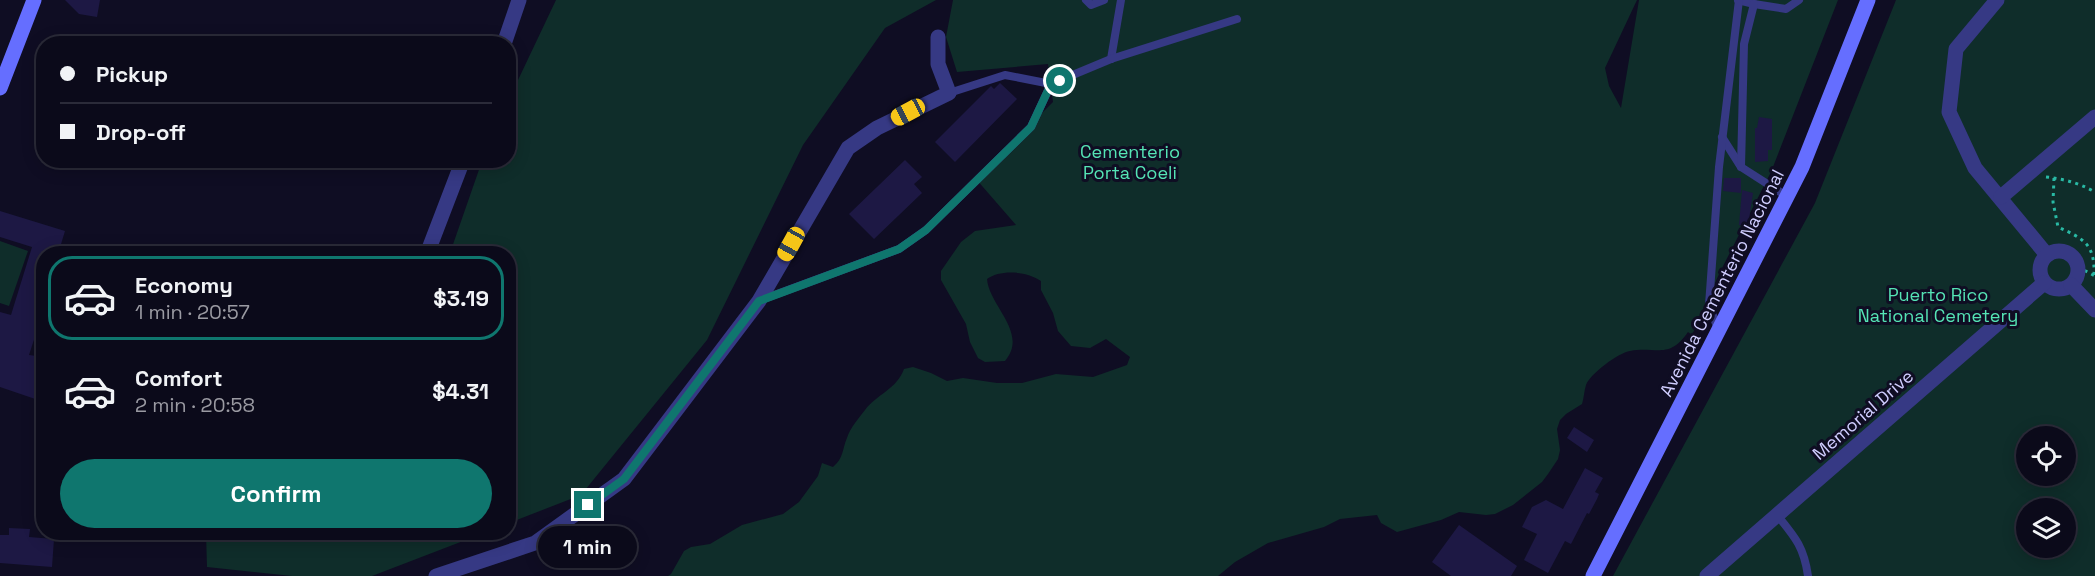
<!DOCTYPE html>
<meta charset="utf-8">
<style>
body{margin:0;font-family:"Space Grotesk",sans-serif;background:#141323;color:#f1f3f6;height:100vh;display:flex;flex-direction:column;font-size:22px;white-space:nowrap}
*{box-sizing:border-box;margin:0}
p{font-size:20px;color:#9a9aa2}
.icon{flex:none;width:33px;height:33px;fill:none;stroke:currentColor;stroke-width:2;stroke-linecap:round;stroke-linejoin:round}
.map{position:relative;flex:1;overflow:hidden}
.details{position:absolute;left:36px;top:246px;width:480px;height:294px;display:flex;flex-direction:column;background:#0b0a1a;border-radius:24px;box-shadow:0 3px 15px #0003,0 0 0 2px #2b2b39}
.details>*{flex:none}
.guide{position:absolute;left:36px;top:36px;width:480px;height:132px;border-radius:24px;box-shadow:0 3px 15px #0003,0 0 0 2px #2b2b39;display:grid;align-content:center;height:132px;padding:0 24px;background:#0b0a1a}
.tools{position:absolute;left:2016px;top:426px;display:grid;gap:12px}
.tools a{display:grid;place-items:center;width:60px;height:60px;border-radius:50%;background:#0b0a1a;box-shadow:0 3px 15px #0003,0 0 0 2px #2b2b39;font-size:30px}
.end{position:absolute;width:27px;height:27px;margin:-14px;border:8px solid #0f766e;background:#fff;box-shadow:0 0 0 3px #fff}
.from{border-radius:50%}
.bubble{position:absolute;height:42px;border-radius:21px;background:#0b0a1a;box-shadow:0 3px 15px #0003,0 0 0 2px #2b2b39;font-size:20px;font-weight:700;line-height:42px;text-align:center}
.car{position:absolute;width:18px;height:36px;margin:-18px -9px;border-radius:8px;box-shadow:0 0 4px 2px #0007;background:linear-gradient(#f5c518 24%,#345 0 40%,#f5c518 0 76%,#345 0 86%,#f5c518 0)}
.guide b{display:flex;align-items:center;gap:21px;height:57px;font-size:22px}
.guide b+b{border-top:2px solid #2b2b39}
.guide i{width:15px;height:15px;background:#f1f3f6}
ul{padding:10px 0 0;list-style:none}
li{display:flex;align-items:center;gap:18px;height:84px;margin:0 12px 9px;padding:0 12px;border:3px solid transparent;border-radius:24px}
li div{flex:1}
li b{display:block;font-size:22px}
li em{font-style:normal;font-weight:700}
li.current{border-color:#0f766e}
li>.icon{width:54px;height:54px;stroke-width:1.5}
.button{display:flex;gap:12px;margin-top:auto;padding:12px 24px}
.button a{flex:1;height:69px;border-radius:36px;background:#0f766e;color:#fff;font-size:24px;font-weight:700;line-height:69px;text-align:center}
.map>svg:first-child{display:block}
</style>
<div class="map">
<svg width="2095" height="576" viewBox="0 0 2095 576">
<rect width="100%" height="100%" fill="#0f0d23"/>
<g fill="#0f2d2a" fill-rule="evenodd">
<polygon points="556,0 936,0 885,28 803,145 707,340 581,495 509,523 508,254 450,253 482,161 508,160 509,99"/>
<path d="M953,0h684l-32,68 4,18 12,22 18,-108h199l-67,172 -52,102 -27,61 -4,-3c-19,28 -32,14 -58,19 -12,2 -40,23 -44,34 -2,6 -2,13 -4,19l-16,10 -6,6 -3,9 3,21 -2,9 -10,15 -6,8 -29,23 -18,9 -9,1 -27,-3 -18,8 -44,12 -16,-9 -4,-8 -37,4 -16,8 -56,16 -33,19 -17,14h-550l3,-2 13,-23 7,-4 19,-3 32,-19 41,-11 16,-12 19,-26 4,-13 11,4c11,-9 9,-18 14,-29 3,-10 12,-20 18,-28 12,-16 32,-21 39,-41l9,-2 18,6 16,8 16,-3 34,5h25l34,-9 37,3 34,-12 3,-8 -24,-18 -16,9 -19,-2 -13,-15 -5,-18 -12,-23v-9c-14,-10 -41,-12 -54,-2 2,27 42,54 18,82l-20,1 -7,-4 -8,-16 -4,-18 -25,-44v-9l20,-29 14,-11 41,-6 -40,-46 77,-77 -5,-38 -91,8 -11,-35z"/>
<path d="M1896,0h199v576h-482l202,-373zM2026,436h40v40h-40zM2026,508h40v40h-40z"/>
<polygon points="0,241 28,251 9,306 0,303"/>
<polygon points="206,533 206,532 484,533 372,576 292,576 207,567"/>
</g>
<g fill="#1d1844">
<polygon points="65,0 100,0 97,17 79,14"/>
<polygon points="1000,83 1017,99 955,162 935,142 991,86 994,89"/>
<polygon points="1759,117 1772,119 1772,150 1768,150 1768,161 1755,162 1755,128 1757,128"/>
<polygon points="905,160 922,177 914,184 922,193 874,239 849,214"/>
<polygon points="1724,178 1741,178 1741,193 1723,191"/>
<polygon points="1742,190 1753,193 1748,226 1739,225"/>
<polygon points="0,211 65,231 58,254 44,254 44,309 29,355 44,357 44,402 0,387 0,312 11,315 32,247 0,237"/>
<polygon points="1574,427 1594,440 1587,452 1567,438"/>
<polygon points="1585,468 1603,478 1595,492 1599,494 1597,499 1589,514 1587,513 1571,544 1565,541 1548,573 1524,560 1537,534 1522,527 1532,507 1546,500 1563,509"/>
<polygon points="1459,525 1517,566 1511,576 1451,576 1432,562"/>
<polygon points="9,528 30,529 29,537 54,539 52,567 0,563 0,535 9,535"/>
</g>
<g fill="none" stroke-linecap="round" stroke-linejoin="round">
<g stroke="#29b9a4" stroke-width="3" stroke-dasharray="3 4.5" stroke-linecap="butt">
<path d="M2046,177c18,2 33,6 49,15"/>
<path d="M2054,178l-1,24 5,25c26,12 37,17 36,48"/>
<polyline points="2078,267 2095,276"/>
</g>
<g stroke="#363984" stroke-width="8">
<polyline points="1086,0 1091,5 1104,0"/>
<polyline points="1738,0 1754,4 1786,9 1799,0"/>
<polyline points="1111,59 1121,0"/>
<polyline points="949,93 1005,75 1051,84"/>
<polyline points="1722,137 1741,167 1788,197"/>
<polyline points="1741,167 1744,44 1754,4"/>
<polyline points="761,300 899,249 926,230 1031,127 1051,84 1111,59 1237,19"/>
<polyline points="1718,329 1709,305 1719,167 1739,0"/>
<path d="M1777,515c18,22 27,32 31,61"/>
</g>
<g stroke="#363984" stroke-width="15">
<polyline points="1997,0 1956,49 1949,112 1975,168 2047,255"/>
<polyline points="504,44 519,0"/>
<polyline points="2001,197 2095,117"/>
<circle cx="2059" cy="270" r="19"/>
<polyline points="427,254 463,160"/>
<polyline points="2071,285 2095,310"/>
<polyline points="436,576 535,543 624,479 759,301 848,148 877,128 949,93 938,64 938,37"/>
<polyline points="1707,576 2044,283"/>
</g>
<g stroke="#656eff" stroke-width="15">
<polyline points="0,88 34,0"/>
<polyline points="1593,576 1802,167 1868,0"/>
</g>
</g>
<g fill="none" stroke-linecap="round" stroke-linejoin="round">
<polyline stroke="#0f766e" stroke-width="8" points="588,505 624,479 759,301 899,249 926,230 1031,127 1051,84 1060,81"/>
</g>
<g text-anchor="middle" stroke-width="6" stroke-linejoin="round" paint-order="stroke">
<g font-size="18" fill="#55e4b5" stroke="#0f0d23">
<text x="1130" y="158">Cementerio<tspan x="1130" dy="21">Porta Coeli</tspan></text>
<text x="1938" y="301">Puerto Rico<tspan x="1938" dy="21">National Cemetery</tspan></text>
</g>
<g font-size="18" fill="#d0ceff" stroke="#0f0d23">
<text transform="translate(1722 283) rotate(-63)" y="6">Avenida Cementerio Nacional</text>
<text transform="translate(1863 415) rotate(-41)" y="6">Memorial Drive</text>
</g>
</g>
</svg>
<div class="tools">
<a><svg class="icon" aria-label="locate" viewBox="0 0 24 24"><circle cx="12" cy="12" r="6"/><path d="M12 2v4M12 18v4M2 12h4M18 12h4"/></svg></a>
<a><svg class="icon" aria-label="layers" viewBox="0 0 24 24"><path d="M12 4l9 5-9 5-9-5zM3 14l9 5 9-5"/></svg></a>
</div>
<i class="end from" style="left:1060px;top:81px"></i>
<i class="end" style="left:588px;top:505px"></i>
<div class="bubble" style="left:538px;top:526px;width:99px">1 min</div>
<i class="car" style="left:908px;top:112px;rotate:242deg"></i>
<i class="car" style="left:791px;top:244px;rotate:209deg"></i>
<div class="guide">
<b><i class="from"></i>Pickup</b>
<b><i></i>Drop-off</b>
</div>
<section class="details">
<ul>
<li class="current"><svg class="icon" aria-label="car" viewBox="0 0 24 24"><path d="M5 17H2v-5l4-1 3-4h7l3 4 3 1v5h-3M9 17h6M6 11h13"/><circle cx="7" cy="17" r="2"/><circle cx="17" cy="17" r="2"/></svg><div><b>Economy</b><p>1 min · 20:57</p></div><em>$3.19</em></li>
<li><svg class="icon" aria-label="car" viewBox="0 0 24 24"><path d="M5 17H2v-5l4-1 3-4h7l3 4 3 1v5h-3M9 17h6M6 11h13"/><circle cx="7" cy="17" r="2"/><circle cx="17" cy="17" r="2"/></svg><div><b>Comfort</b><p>2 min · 20:58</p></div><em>$4.31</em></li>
</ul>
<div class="button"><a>Confirm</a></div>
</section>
</div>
